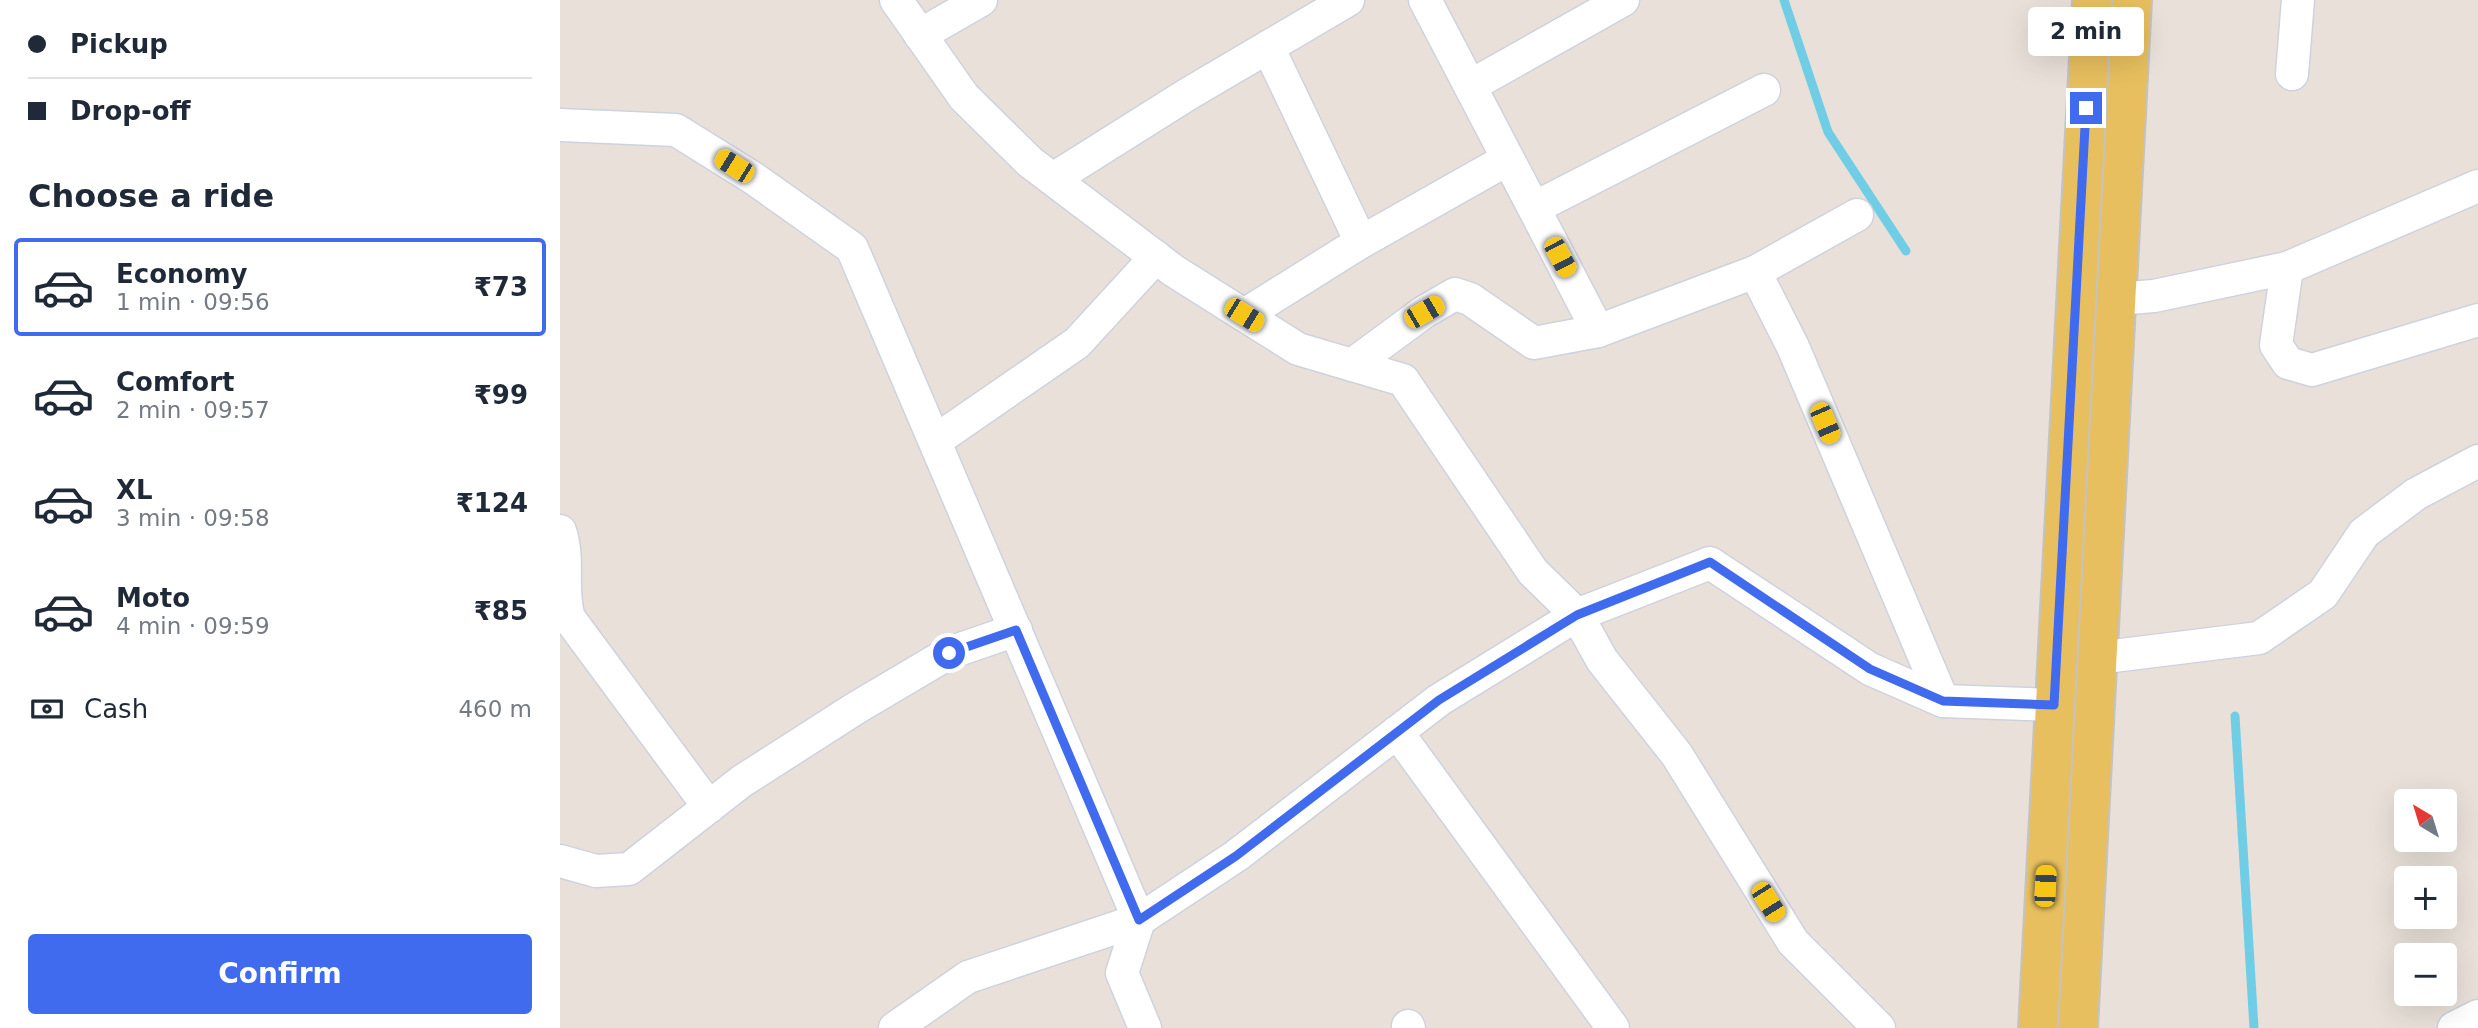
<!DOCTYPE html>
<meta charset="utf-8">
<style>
body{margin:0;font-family:"DejaVu Sans",sans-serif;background:#f2f2f3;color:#1f2937;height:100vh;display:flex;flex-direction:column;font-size:26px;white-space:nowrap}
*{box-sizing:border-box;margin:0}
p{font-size:23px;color:#747a83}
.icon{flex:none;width:38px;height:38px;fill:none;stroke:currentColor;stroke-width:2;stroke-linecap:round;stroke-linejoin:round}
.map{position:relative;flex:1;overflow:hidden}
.sheet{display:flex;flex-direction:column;background:#fff;width:560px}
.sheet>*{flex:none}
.banner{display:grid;align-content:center;height:154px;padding:0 28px;background:#fff}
.needle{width:46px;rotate:322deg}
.controls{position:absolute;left:1834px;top:789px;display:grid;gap:14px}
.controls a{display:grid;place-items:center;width:63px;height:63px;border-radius:7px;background:#fff;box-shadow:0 7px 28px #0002;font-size:35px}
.end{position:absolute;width:32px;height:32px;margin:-16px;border:9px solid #406bee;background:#fff;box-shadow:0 0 0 4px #fff}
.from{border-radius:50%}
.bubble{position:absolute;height:49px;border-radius:7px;background:#fff;box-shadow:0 7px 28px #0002;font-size:23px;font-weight:800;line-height:49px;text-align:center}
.car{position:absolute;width:21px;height:42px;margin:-21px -10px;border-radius:9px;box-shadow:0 0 5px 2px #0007;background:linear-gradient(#f5c518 24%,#345 0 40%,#f5c518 0 76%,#345 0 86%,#f5c518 0)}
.banner b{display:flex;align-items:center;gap:24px;height:66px;font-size:26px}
.banner b+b{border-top:2px solid #e0e1e3}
.banner i{width:18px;height:18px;background:#1f2937}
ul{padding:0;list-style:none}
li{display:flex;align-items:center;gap:21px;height:98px;margin:0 14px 10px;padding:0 14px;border:4px solid transparent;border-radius:7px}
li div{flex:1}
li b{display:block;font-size:26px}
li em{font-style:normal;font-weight:800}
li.active{border-color:#406bee}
li>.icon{width:63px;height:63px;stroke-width:1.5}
h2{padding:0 28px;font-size:32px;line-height:84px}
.pay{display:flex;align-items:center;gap:18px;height:77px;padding:0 28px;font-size:26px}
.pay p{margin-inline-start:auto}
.primary-button{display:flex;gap:14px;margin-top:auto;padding:14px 28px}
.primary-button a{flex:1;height:80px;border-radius:7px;background:#406bee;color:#fff;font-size:28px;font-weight:800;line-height:80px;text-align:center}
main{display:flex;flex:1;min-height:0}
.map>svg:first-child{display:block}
</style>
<main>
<section class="sheet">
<div class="banner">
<b><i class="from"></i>Pickup</b>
<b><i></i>Drop-off</b>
</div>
<h2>Choose a ride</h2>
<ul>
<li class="active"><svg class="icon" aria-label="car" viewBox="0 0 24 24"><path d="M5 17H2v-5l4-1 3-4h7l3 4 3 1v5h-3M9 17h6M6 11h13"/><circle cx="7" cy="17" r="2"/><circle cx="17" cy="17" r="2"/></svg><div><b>Economy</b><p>1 min · 09:56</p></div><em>₹73</em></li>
<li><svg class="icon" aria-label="car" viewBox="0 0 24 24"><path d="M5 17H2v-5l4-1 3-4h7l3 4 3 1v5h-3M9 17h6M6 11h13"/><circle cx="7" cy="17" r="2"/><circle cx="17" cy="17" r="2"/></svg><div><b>Comfort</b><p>2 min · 09:57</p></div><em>₹99</em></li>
<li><svg class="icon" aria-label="car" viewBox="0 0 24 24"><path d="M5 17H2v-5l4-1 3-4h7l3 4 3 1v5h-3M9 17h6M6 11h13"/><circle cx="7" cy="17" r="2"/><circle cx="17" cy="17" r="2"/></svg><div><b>XL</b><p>3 min · 09:58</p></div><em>₹124</em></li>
<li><svg class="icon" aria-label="car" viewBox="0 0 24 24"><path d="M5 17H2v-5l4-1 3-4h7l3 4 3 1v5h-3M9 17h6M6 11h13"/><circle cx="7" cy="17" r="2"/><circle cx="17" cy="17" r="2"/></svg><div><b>Moto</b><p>4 min · 09:59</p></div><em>₹85</em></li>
</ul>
<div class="pay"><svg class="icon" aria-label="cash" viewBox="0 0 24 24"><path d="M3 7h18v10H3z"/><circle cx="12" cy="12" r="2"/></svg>Cash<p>460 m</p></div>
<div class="primary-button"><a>Confirm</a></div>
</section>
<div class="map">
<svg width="1918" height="1028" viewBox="0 0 1918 1028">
<rect width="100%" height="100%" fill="#e9e1d9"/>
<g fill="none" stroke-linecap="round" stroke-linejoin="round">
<g stroke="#70cde6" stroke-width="9">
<polyline points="1224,0 1268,132 1346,251"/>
<polyline points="1675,716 1694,1028"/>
</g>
<g stroke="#ced2df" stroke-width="35">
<g id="minor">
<polyline points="336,0 404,97 470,162 614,271 738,349 843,380 973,572 1017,615 1042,660 1117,755 1233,942 1319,1028"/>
<polyline points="865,0 1038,331"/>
<polyline points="360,35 421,0"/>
<polyline points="708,47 801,242"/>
<polyline points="1732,74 1738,0"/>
<polyline points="910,86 1063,0"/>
<polyline points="0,125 116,130 193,178 292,248 579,920 562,973 585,1028"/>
<polyline points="493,179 628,94 788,0"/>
<polyline points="974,208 1204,90"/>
<polyline points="1297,215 1195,272 1233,347 1383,701"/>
<polyline points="1727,268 1716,345 1728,363 1752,370 1918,320"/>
<polyline points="1556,299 1594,296 1727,268 1918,186"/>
<polyline points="684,315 801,242 948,159"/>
<polyline points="792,365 864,312 895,294 910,299 974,343 1038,331 1195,272"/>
<polyline points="375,441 517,343 596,257"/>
<path d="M0,531c10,29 0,59 9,87l140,189"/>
<polyline points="1537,658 1699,638 1763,594 1804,533 1856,494 1918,461"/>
<polyline points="837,732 1053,1028"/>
<polyline points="0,861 36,871 69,869 182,781 296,708 389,653 456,630"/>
<polyline points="848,1026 849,1028"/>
<polyline points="335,1028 408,977 579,920 676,856 879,700 1017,615 1150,563 1310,669 1383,701 1494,705"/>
<polyline points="1894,1028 1918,1016"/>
</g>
</g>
<g stroke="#c3c3c3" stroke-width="42">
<g id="major">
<polyline points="1478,1028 1532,0"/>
<polyline points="1518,1028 1572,0"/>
</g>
</g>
<use href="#minor" stroke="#fff" stroke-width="32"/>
<use href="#major" stroke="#e7bf5f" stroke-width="38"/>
</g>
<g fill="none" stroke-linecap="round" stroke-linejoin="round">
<polyline stroke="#406bee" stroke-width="9" points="389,653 456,630 579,920 676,856 879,700 1017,615 1150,562 1310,669 1383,701 1494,705 1526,108"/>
</g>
</svg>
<div class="controls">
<a><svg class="needle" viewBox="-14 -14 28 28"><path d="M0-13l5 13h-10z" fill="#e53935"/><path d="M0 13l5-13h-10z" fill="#747a83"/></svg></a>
<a>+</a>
<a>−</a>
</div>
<i class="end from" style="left:389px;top:653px"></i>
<i class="end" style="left:1526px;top:108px"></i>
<div class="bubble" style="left:1468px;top:7px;width:116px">2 min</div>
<i class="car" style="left:174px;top:166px;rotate:302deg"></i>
<i class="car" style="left:1000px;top:257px;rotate:152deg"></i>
<i class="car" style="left:864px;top:312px;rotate:60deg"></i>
<i class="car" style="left:684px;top:315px;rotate:122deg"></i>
<i class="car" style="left:1265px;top:423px;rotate:157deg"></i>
<i class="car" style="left:1485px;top:886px;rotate:3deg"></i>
<i class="car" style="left:1208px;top:902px;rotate:148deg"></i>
</div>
</main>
